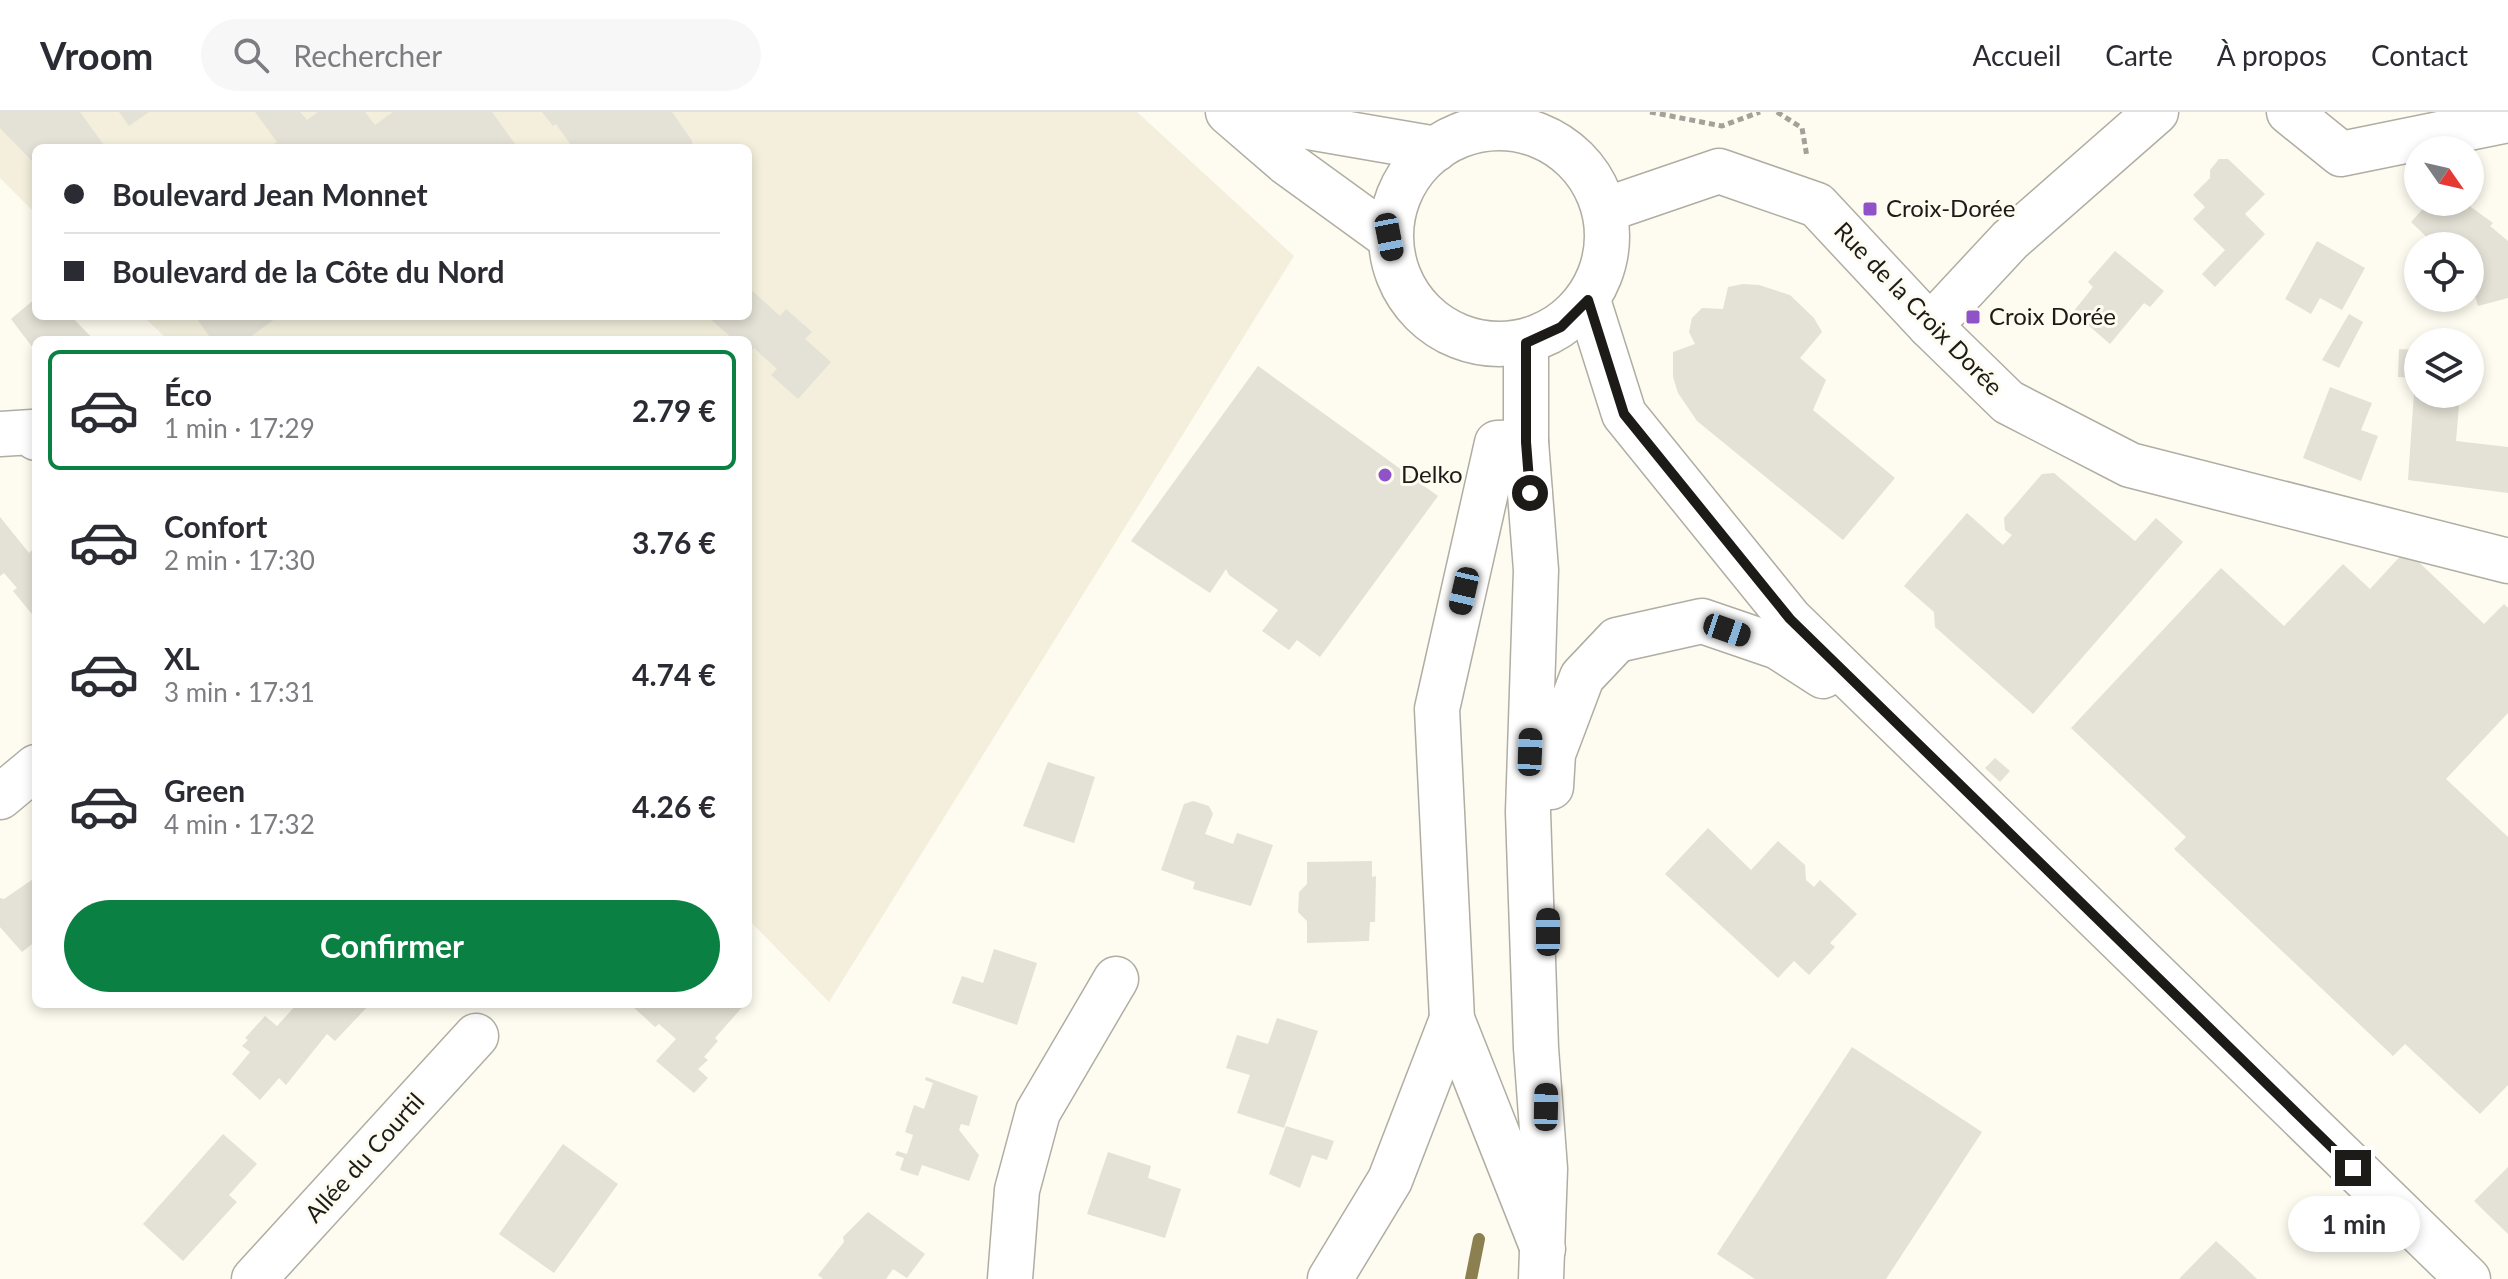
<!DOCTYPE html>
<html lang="fr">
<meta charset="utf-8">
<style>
body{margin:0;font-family:Lato,sans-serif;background:#f7f7f7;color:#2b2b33;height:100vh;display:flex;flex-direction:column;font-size:30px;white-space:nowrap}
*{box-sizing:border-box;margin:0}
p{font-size:26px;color:#7c7c81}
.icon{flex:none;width:44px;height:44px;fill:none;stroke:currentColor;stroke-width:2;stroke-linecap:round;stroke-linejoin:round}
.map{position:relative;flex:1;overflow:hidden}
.sheet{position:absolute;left:32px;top:224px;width:720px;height:672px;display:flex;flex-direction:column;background:#fff;border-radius:12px;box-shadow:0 4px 12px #0003}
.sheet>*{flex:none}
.top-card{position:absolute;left:32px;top:32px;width:720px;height:176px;border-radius:12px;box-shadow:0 4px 12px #0003;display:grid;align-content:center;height:176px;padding:0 32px;background:#fff}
.needle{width:52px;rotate:124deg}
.buttons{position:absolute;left:2404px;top:24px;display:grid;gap:16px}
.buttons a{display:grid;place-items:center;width:80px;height:80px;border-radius:50%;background:#fff;box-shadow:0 4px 12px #0003;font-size:40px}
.end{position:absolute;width:36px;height:36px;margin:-18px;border:10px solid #1c1b18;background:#fff;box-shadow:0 0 0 4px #fff}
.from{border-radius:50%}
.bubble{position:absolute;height:56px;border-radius:28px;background:#fff;box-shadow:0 4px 12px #0003;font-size:26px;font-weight:700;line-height:56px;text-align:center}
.car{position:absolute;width:24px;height:48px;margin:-24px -12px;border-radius:10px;box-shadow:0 0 6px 2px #0007;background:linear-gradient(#222 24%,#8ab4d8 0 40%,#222 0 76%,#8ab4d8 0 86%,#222 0)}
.top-card b{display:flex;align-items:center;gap:28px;height:76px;font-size:30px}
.top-card b+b{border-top:2px solid #e1e1e2}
.top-card i{width:20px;height:20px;background:#2b2b33}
ul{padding:14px 0 0;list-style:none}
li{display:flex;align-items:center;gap:24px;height:120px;margin:0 16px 12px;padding:0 16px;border:4px solid transparent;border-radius:12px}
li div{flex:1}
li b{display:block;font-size:30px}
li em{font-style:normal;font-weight:700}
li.on{border-color:#0b8043}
li>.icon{width:72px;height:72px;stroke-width:1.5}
.button{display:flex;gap:16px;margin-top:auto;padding:16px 32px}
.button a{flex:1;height:92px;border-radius:48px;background:#0b8043;color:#fff;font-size:32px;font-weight:700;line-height:92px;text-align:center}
header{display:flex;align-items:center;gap:48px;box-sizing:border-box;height:112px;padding:0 40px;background:#fff;border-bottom:2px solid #e1e1e2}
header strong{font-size:38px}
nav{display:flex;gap:44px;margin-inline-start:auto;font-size:28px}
.search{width:560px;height:72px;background:#f7f7f7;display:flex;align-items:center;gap:20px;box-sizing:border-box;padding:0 28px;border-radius:44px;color:#7c7c81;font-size:30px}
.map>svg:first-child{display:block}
</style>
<header>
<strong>Vroom</strong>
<div class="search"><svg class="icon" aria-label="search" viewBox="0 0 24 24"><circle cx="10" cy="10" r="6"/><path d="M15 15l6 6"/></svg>Rechercher</div>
<nav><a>Accueil</a><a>Carte</a><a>À propos</a><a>Contact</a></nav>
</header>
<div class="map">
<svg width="2508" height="1167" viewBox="0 0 2508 1167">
<rect width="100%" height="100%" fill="#fefbf0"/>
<polygon fill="#f3efdc" points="0,0 1137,0 1294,144 829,890 748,807 748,228 168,228 143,204 748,204 748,36 36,36 36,102 0,66"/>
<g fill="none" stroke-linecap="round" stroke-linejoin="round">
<polyline stroke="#8d8050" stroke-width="12" points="1471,1167 1479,1127"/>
</g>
<g fill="#e4e1d6">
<polygon points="0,0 80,0 106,36 36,36 36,53 0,16"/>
<polygon points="119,0 149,0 129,14"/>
<polygon points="255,0 300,0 307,8 318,0 365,0 375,13 393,0 492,0 518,36 268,36 277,30"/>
<polygon points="542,0 672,0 692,29 693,36 573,36 556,12 553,14"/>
<polygon points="2219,47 2228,47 2265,82 2245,102 2265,122 2215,175 2202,162 2225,138 2193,107 2205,95 2193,83 2210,66 2210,58"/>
<polygon points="2429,90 2464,90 2493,111 2490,114 2508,129 2508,186 2478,194 2470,167 2470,134 2436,134 2411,110"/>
<polygon points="2317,129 2365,156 2342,198 2320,186 2311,202 2285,187"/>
<polygon points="2115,139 2164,179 2150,195 2144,191 2110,232 2073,200 2093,175 2088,170"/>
<polygon points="1743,172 1759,173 1790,183 1814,206 1822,220 1800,246 1826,268 1813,298 1895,366 1843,428 1697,309 1678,281 1673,265 1673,240 1695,232 1689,220 1692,206 1702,196 1723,197 1728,175"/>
<polygon points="748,175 780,204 786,197 812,220 805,227 831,250 798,287 771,263 777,257 754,236 748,242 748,228 734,228 707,204 748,204"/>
<polygon points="36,186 36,204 71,204 94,228 36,228 36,240 11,207"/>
<polygon points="2349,202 2363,210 2339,256 2322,248"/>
<polygon points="195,204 279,204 246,228 212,228"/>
<polygon points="2399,237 2418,238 2418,282 2460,282 2456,329 2508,335 2508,381 2408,368 2415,266 2398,265"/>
<polygon points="1258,254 1438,384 1320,545 1297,528 1289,538 1262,519 1278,498 1229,463 1226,457 1210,481 1131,429"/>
<polygon points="2330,275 2372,291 2361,318 2378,324 2361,369 2303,346"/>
<polygon points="2054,361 2135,429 2156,406 2183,430 2033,602 1935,515 1934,500 1904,474 1967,401 2003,433 2012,423 2005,418 2004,406 2042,362"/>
<polygon points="0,405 29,441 34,436 36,438 36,507 13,479 17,476 4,461 0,464"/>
<polygon points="2406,438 2484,512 2504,492 2508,496 2508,601 2446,667 2508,725 2508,973 2480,1002 2405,932 2393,944 2174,737 2186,725 2071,616 2221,456 2284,514 2343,452 2370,477"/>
<polygon points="1995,646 2010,659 2000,670 1985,656"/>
<polygon points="1048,650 1095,665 1074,731 1023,714"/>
<polygon points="1193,689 1209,694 1213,702 1205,722 1233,732 1237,721 1273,733 1251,794 1193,777 1195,770 1161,758 1184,692"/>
<polygon points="1708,716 1751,758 1778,729 1805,753 1806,768 1814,775 1820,768 1857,802 1830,831 1835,835 1809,863 1794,849 1778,866 1665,762"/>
<polygon points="1372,749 1372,765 1376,764 1375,810 1370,810 1369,829 1307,831 1307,809 1298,800 1299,780 1307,772 1307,750"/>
<polygon points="36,765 36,829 22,840 0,815 0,786 4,787"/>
<polygon points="994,837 1037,851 1017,913 952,891 962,864 983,871"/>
<polygon points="297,892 370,892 335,929 327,922 286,973 279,966 260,988 232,962 250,940 242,934 248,928 245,926 265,904 277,914"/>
<polygon points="630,892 745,892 715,926 718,929 704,945 708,948 698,957 708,966 694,981 656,949 676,927 659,912 655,915"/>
<polygon points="1277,906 1318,919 1284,1016 1237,1001 1250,963 1226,956 1237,923 1268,932"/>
<polygon points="1852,935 1982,1020 1886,1167 1755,1167 1717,1142"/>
<polygon points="926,965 978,984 969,1014 961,1012 959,1018 979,1043 969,1069 922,1053 918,1064 900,1058 904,1046 895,1043 897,1039 907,1042 913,1023 905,1020 914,993 924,997 933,971 925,968"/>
<polygon points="1286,1014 1334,1029 1327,1048 1312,1043 1300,1076 1269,1062"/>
<polygon points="223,1022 257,1052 229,1083 237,1090 183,1149 143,1112"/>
<polygon points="563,1032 618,1072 554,1161 499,1122"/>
<polygon points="1108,1040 1151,1054 1148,1066 1181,1077 1165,1126 1087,1102"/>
<polygon points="2508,1055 2508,1122 2474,1089"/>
<polygon points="868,1100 925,1142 907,1166 893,1157 886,1167 823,1167 818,1163 844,1130 843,1125"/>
<polygon points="2216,1129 2236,1147 2257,1167 2179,1167"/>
</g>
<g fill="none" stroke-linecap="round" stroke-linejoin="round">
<g stroke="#b0ada2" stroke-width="47">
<g id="minor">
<polyline points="2289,0 2341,42 2508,8"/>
<polyline points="1605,98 1719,59 1817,93 1930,214 2008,290 2130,353 2508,449"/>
<polyline points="1930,214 2010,128 2156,0"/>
<polyline points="0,322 32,320 36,326"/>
<polyline points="1526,330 1497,331 1437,597 1452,907 1543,1137"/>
<polyline points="0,685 36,655"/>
<polyline points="254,1167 476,924"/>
<polyline points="1010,1167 1017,1078 1038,1000 1116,867"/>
<polyline points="1330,1167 1390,1068 1452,907"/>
</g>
</g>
<g stroke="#b0ada2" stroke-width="47">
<g id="major">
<polyline points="1228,0 1287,51 1389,125"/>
<polyline points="1278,0 1297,13 1436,37"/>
<circle cx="1499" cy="124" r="108"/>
<polyline points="1588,188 1624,302 1790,507 2468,1167"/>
<polyline points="1526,231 1526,330 1536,458 1528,700 1536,936 1545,1057 1541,1167"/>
<polyline points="1551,675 1553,642 1582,565 1617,528 1702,509 1778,535 1823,564"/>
</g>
</g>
<g stroke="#a3a199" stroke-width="5" stroke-dasharray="6 4" stroke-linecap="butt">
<polyline points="1650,0 1722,14 1760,0"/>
<polyline points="1777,0 1802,16 1807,45"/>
</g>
<use href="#minor" stroke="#fff" stroke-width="44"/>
<use href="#major" stroke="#fff" stroke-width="44"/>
</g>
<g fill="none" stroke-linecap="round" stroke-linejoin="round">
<polyline stroke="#1c1b18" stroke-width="10" points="1530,381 1526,330 1526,231 1561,215 1588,188 1624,302 1790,507 2353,1056"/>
</g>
<g fill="#8f52c8" stroke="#fefbf0" stroke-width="3">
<rect x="1862" y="89" width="16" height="16" rx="4"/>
<rect x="1965" y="197" width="16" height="16" rx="4"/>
<circle cx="1385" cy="363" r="8"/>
</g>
<g text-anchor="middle" stroke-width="6" stroke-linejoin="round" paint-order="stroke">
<g font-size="24" fill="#1c1b18" stroke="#fefbf0" text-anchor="start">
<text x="1886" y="105">Croix-Dorée</text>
<text x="1989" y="213">Croix Dorée</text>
<text x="1401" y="371">Delko</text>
</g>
<g font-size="24" fill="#1c1b18" stroke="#fefbf0">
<text transform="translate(1918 197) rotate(46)" y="8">Rue de la Croix Dorée</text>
<text transform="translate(365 1046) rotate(-48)" y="8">Allée du Courtil</text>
</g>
</g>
</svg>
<div class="buttons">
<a><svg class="needle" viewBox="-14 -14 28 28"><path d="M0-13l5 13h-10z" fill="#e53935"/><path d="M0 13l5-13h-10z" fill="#7c7c81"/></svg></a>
<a><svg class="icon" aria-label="locate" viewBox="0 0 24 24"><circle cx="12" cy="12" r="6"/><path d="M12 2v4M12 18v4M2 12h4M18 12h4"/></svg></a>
<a><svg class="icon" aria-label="layers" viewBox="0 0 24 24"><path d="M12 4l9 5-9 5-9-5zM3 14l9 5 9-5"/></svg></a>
</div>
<i class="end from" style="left:1530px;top:381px"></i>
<i class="end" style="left:2353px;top:1056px"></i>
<div class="bubble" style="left:2288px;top:1084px;width:132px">1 min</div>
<i class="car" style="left:1389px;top:125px;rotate:169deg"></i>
<i class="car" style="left:1464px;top:479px;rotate:193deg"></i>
<i class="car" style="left:1727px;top:518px;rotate:109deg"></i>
<i class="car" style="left:1530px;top:640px;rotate:2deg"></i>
<i class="car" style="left:1548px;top:820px;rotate:0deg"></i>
<i class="car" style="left:1546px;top:995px;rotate:1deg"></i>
<div class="top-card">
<b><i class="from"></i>Boulevard Jean Monnet</b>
<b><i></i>Boulevard de la Côte du Nord</b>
</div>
<section class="sheet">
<ul>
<li class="on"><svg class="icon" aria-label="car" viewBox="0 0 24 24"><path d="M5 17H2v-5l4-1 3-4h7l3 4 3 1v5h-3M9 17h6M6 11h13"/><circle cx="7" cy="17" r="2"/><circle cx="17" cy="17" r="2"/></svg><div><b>Éco</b><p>1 min · 17:29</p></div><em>2.79 €</em></li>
<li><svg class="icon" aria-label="car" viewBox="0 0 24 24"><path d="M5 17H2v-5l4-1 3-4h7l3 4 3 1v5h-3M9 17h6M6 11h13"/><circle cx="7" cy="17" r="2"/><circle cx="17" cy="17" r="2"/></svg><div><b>Confort</b><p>2 min · 17:30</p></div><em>3.76 €</em></li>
<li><svg class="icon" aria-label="car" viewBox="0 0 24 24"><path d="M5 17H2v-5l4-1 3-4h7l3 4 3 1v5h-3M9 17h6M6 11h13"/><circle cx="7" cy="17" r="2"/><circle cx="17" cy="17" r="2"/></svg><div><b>XL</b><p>3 min · 17:31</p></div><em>4.74 €</em></li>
<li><svg class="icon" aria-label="car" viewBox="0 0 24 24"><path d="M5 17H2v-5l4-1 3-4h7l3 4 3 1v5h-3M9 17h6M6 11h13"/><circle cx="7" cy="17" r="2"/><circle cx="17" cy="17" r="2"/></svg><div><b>Green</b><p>4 min · 17:32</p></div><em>4.26 €</em></li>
</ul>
<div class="button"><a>Confirmer</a></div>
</section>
</div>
